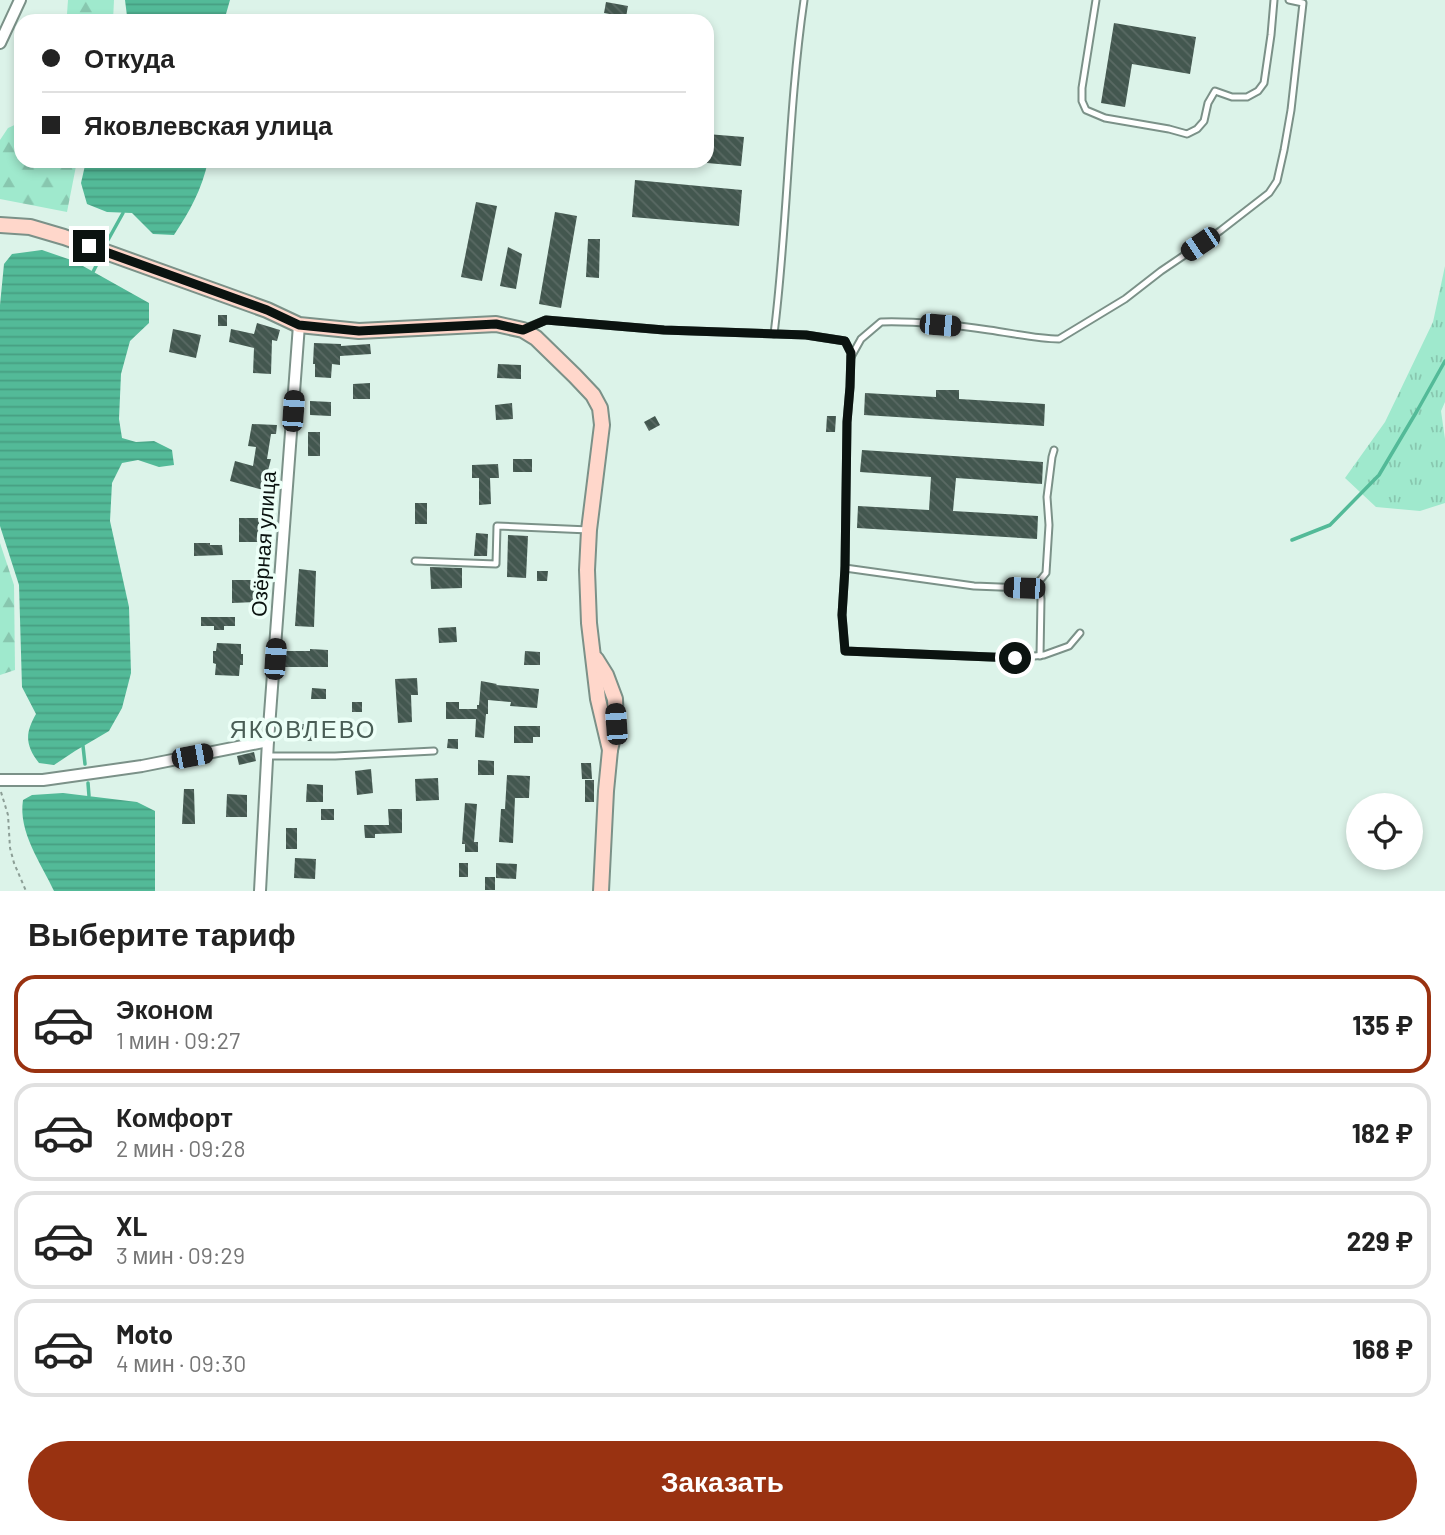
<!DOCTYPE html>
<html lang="ru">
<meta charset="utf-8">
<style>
body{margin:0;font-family:Barlow,sans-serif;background:#f6f6f6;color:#222;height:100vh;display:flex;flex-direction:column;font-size:26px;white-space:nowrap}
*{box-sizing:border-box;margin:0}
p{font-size:23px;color:#767676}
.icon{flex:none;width:38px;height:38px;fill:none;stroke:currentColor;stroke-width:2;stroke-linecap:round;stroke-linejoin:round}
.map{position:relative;height:891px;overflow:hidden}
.sheet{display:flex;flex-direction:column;background:#fff;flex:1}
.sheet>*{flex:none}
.guide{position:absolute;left:14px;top:14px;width:700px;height:154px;border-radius:21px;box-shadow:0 4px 10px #0003;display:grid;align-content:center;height:154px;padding:0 28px;background:#fff}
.controls{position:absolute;left:1346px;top:793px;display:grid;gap:14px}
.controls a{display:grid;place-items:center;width:77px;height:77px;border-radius:50%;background:#fff;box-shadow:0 4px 10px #0003;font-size:35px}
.end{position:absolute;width:32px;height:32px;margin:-16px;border:9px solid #0b1310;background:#fff;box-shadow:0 0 0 4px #fff}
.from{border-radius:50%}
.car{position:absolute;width:21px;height:42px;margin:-21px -10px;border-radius:9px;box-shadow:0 0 5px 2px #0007;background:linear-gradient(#222 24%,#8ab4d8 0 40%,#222 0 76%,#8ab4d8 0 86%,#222 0)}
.guide b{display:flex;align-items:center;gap:24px;height:66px;font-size:26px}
.guide b+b{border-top:2px solid #e0e0e0}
.guide i{width:18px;height:18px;background:#222}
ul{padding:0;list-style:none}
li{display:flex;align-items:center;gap:21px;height:98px;margin:0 14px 10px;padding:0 14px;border:4px solid #e0e0e0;border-radius:21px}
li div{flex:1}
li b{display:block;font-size:26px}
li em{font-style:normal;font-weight:700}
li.active{border-color:#993211}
li>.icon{width:63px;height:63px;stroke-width:1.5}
h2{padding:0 28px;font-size:32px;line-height:84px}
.cta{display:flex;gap:14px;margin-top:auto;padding:14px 28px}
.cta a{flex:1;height:80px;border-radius:42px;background:#993211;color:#fff;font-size:28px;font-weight:700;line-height:80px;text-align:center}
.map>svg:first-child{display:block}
</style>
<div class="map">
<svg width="1445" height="891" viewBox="0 0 1445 891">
<defs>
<pattern id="grass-tufts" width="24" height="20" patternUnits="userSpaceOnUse" patternTransform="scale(1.75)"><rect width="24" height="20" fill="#9fe9cd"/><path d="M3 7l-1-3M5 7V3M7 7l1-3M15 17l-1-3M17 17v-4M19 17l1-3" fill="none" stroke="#88c7af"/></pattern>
<pattern id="forest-firs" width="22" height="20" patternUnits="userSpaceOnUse" patternTransform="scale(1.75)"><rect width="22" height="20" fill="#9fe9cd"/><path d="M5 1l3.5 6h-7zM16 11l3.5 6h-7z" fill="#88c7af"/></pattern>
<pattern id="water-rules" width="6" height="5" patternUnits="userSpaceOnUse" patternTransform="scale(1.75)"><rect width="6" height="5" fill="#53ba98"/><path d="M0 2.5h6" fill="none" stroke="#479f82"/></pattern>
<pattern id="building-back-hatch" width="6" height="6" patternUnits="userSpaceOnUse" patternTransform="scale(1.75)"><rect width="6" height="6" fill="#43574f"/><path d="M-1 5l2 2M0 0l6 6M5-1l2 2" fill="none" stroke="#5a6a64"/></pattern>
</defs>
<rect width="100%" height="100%" fill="#dcf3e9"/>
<polygon fill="url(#grass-tufts)" points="1445,266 1445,402 1441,411 1445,439 1445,503 1420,511 1376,507 1345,478 1385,422 1433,322"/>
<g fill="url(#forest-firs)">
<polygon points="68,0 114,0 113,21 72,21 67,14"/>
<polygon points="21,122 21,161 77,161 67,212 0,199 0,140 8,128"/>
<polygon points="0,543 14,585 15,670 0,675"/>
</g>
<g fill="url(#water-rules)">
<polygon points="125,0 230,0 224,21 126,21 127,16"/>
<path d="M86,161h122c-6,28 -18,50 -34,74l-21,-1 -21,-21 -25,-1 -20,-8 -6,-21z"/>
<path d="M42,250l32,11 75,42v20l-19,18 -9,33 -2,45 3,19 14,4 18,-1 18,9 2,15 -15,2 -21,-7 -16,3 -10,20 -2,38 19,86 2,66 -9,35 -13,23 -34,20 -21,14 -15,-2c-14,-18 -14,-30 -3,-49l-14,-27 -3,-102 -19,-59v-221l4,-41 8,-10z"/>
<path d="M63,793l74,9 18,9v80h-101c-13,-28 -36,-59 -31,-91l9,-5z"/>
</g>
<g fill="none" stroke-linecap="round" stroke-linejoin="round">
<g stroke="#53ba98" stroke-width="3.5">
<polyline points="108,240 123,213"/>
<polyline points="93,272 97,264"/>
<polyline points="1292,540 1330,525 1379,475 1417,411 1445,361"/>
<polyline points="83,746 85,764"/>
<polyline points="88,783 89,796"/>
</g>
</g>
<g fill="url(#building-back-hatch)">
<polygon points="606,2 628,6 626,17 604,13"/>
<polygon points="1114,23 1196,37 1190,74 1132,64 1125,107 1101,103"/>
<polygon points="707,134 744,137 741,166 707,163"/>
<polygon points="635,180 742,190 739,226 632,217"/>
<polygon points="476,202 497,206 482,281 461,277"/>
<polygon points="555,212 577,216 561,308 539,304"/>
<polygon points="588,239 600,239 599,278 586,277"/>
<polygon points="508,247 522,254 516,289 500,286"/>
<rect x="218" y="315" width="9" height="11"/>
<polygon points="257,323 280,330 277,341 272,340 271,374 253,373 254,348 229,342 231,329 254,334"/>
<polygon points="173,329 201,335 196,358 169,352"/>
<polygon points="314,343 341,344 341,346 370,344 371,354 340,356 340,365 332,364 331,378 315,377 315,364 313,364"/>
<polygon points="498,364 521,365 521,379 497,378"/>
<polygon points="370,383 370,399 353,399 353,384"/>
<polygon points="936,390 959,390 959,399 1045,404 1044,426 864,415 865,393 936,397"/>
<polygon points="310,401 331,402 331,416 310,415"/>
<polygon points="512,403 513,419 496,420 495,405"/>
<polygon points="655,416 660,425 649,431 644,422"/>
<polygon points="827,416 836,416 835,432 826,432"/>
<polygon points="252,424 277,425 276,434 271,434 267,459 271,459 263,490 230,481 235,461 253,466 256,447 248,446"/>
<rect x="308" y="432" width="12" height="24"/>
<polygon points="862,450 1043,462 1042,484 956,478 953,511 1038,516 1037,539 857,528 858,506 929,510 931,477 860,472"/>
<rect x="513" y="459" width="19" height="13"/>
<polygon points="498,464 499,478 490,478 491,504 479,505 479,478 472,478 472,465"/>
<rect x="415" y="503" width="12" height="21"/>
<rect x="239" y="518" width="20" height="24"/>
<polygon points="476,533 488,534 487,556 474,556"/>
<polygon points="508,535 528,536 526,578 507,577"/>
<polygon points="194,543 210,543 210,545 222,545 223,555 194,556"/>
<polygon points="430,567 462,568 462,588 431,589"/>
<polygon points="299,569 316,571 314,627 295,626"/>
<polygon points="537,571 548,571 547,581 537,581"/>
<polygon points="232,580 256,580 256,602 232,603"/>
<polygon points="201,617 235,617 235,626 224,626 224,630 214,630 214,626 201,626"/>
<polygon points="456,627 457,642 439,643 438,628"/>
<polygon points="217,643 241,644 241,654 243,654 243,665 240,665 239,676 215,675 216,664 213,663 213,651 216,651"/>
<polygon points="310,649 328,650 328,667 283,667 284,651 310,651"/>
<polygon points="525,651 540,652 540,665 524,665"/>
<polygon points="417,678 418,695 411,695 412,722 398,723 395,679"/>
<polygon points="481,681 497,684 496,685 539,689 537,708 510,706 511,702 488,700 488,714 486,714 484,738 475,737 476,719 446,719 446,702 459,702 459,709 477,709 477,705 479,705"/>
<polygon points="312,688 326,689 326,699 311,699"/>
<rect x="352" y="702" width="10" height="10"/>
<rect x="302" y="724" width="13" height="17"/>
<polygon points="514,726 540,726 540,737 533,737 533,743 514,743"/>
<polygon points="448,739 458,739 458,749 447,748"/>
<polygon points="254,752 256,761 239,765 237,756"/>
<polygon points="478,760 494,761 494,775 478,775"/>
<polygon points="581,763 591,763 592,779 582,779"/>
<polygon points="371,769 373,793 357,795 355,771"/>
<polygon points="507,775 530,776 529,798 515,798 513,843 499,842 501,809 505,809"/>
<polygon points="438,778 439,800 416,801 415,779"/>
<rect x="585" y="780" width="9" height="22"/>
<polygon points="307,784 323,785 323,802 306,802"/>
<polygon points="184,789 194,789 195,824 182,824"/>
<polygon points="227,794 247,795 247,817 226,817"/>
<polygon points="465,803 477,804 474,842 478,842 478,852 465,852 465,844 462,844"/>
<rect x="321" y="809" width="13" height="11"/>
<polygon points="388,809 402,809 402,833 375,834 375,838 365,838 364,825 389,825"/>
<rect x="286" y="828" width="11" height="21"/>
<polygon points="295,858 316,859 315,879 294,878"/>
<rect x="459" y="863" width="9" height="14"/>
<polygon points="496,863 517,864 516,879 496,878"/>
<rect x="485" y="877" width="10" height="13"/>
</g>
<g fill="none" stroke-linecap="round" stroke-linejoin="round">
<g stroke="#7b9188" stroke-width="9">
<g id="lane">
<polyline points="1096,0 1082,88 1082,101 1086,110 1105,118 1169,129 1187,134 1197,129 1204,121 1208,103 1215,91 1232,97 1247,97 1258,91 1264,83 1271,35 1274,0"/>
<polyline points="526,328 546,320 664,330 806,335 845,341 851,353 850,387 847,422 845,568 842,615 845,651 1015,658 1044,655 1069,646 1080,633"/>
<path d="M774,334c14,-111 14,-223 30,-334"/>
<path d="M851,357l10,-18 20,-17c35,-1 73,3 108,8 23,3 47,9 70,9l66,-40 36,-28 59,-40 49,-38 8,-12 7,-31 7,-40 12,-107 -14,-3"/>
<polyline points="415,561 496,564 497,526 589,530"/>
<polyline points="845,568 974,586 1024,588 1037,584 1046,573 1049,525 1047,497 1052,457 1054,450"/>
<polyline points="1039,582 1041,599 1040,656"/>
<polyline points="267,756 335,756 434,751"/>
</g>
</g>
<g stroke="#7b9188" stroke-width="14">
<g id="street">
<polyline points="0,43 20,0"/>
<polyline points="0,780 43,780 142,766 268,741"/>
<polyline points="260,891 268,741 299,325"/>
</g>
</g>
<g stroke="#7b9188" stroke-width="18">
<g id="secondary">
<polyline points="0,225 30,227 64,237 267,310 299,325 359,331 496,324 523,330 536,338 575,376 593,395 600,408 602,425 589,530 587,570 589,623 598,699 610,750"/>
<polyline points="596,659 606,675 615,699 616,724 610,750 606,791 601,891"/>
</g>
</g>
<polyline stroke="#8c9e96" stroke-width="2" stroke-dasharray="3.5 3.5" stroke-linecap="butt" points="1,792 8,815 10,848 14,863 26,891"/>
<use href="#lane" stroke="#fff" stroke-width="5"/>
<use href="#street" stroke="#fff" stroke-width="10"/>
<use href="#secondary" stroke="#ffd7cb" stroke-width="14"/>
</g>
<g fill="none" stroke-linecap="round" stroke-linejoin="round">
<polyline stroke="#0b1310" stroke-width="9" points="89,246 267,310 299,325 359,331 496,324 523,330 546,320 664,330 806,335 845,341 851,353 850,387 847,422 845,568 842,615 845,651 1015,658"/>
</g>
<g text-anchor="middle" stroke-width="7" stroke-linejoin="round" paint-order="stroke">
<g font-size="21" fill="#0b1310" stroke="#ecfff7">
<text transform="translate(264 544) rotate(-86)" y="7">Озёрная улица</text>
</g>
<g font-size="24" letter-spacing="2" fill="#495d55" stroke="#ecfff7">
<text x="303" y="738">ЯКОВЛЕВО</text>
</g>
</g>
</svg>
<div class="controls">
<a><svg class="icon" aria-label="locate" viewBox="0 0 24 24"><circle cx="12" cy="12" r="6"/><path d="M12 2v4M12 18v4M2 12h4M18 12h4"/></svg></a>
</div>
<i class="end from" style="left:1015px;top:658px"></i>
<i class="end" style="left:89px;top:246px"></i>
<i class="car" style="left:1200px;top:244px;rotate:236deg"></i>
<i class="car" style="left:940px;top:325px;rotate:95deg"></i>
<i class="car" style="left:293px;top:411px;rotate:4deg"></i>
<i class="car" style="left:1024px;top:588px;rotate:272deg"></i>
<i class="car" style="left:275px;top:659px;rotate:4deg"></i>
<i class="car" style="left:616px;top:724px;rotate:356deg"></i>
<i class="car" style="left:192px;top:756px;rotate:79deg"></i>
<div class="guide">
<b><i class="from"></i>Откуда</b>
<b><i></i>Яковлевская улица</b>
</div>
</div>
<section class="sheet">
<h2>Выберите тариф</h2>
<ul>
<li class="active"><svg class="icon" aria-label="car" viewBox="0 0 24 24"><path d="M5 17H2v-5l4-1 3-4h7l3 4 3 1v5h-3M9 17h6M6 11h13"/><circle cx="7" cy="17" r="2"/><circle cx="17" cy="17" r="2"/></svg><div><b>Эконом</b><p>1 мин · 09:27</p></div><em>135 ₽</em></li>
<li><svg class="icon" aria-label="car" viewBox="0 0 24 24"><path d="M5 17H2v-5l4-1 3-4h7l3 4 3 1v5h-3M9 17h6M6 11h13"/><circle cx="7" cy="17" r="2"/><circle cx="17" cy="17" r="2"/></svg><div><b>Комфорт</b><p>2 мин · 09:28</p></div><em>182 ₽</em></li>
<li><svg class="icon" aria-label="car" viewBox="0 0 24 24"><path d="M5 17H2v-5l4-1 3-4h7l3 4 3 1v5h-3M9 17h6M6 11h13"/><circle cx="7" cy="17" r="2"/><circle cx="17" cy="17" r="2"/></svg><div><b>XL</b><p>3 мин · 09:29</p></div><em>229 ₽</em></li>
<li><svg class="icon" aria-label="car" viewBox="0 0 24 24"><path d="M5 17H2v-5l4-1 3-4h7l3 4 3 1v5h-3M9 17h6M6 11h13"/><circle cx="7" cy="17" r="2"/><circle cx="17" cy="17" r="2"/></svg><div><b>Moto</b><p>4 мин · 09:30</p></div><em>168 ₽</em></li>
</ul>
<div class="cta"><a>Заказать</a></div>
</section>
